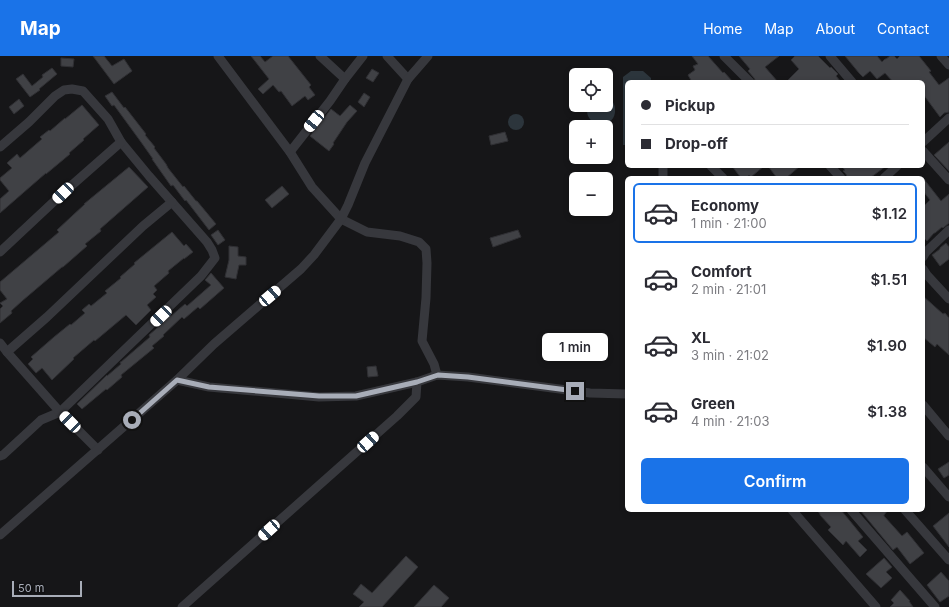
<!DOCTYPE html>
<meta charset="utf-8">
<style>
body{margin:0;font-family:Inter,sans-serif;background:#f2f2f3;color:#2b2b33;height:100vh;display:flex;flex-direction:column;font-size:15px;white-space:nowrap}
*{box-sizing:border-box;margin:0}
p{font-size:13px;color:#7c7c81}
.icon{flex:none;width:22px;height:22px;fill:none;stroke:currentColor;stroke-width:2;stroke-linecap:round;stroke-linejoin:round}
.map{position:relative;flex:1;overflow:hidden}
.side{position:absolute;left:625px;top:120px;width:300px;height:336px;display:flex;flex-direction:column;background:#fff;border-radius:6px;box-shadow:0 2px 6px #0003}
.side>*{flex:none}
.top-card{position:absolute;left:625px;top:24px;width:300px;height:88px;border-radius:6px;box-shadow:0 2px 6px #0003;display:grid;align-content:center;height:88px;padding:0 16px;background:#fff}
.buttons{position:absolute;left:569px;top:12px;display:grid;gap:8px}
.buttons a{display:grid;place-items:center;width:44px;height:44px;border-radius:6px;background:#fff;box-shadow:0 2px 6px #0003;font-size:20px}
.scale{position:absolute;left:12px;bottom:10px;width:70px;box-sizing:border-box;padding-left:4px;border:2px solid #a8adb8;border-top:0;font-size:11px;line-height:14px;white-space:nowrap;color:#a8adb8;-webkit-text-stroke:3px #111113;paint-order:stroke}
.end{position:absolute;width:18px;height:18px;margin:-9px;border:5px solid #a8adb8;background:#111;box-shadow:0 0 0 2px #111}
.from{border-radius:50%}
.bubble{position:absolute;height:28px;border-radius:6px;background:#fff;box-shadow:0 2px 6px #0003;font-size:13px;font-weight:600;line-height:28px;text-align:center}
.car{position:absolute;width:12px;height:24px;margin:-12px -6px;border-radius:5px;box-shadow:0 0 3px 1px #0007;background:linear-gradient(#fff 24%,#345 0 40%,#fff 0 76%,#345 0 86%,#fff 0)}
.top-card b{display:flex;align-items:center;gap:14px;height:38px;font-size:15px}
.top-card b+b{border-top:1px solid #e1e1e2}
.top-card i{width:10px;height:10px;background:#2b2b33}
ul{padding:7px 0 0;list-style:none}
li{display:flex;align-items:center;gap:12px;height:60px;margin:0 8px 6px;padding:0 8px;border:2px solid transparent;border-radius:6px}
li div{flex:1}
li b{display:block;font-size:15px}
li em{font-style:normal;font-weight:600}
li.current{border-color:#1a73e8}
li>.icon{width:36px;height:36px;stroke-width:1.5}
.cta{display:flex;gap:8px;margin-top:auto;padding:8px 16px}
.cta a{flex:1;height:46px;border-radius:6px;background:#1a73e8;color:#fff;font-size:16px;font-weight:600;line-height:46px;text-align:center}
header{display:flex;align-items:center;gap:24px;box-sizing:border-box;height:56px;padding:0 20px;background:#1a73e8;color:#fff}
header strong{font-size:19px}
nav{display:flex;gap:22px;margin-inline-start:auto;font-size:14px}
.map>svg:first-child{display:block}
</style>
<header>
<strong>Map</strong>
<nav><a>Home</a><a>Map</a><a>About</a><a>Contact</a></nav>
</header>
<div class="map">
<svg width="949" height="551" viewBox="0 0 949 551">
<rect width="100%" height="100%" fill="#161618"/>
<g fill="#2c353c">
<polygon points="631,15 643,15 651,22 651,26 627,26 627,89 623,89 623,21"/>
<path d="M606,41c5,2 9,6 9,12 2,22 -34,19 -27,-4h18z"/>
<circle cx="516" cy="66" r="8"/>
</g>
<g fill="#404145" stroke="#303034">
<polygon points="93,0 104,0 112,10 124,3 132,15 114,28"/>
<polygon points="251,0 260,0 265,6 273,0 288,0 311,29 309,31 315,39 308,44 305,40 292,50 281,35 279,36 273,29 263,38 258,33 269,23"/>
<polygon points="692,0 708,0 723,17 724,16 733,26 692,26 688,19 695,14 693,10 698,8"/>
<polygon points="739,0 779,0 765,11 778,26 756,26 754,22 748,15 750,13"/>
<polygon points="795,0 818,0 830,12 831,11 838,18 836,20 841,26 786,26 799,13 791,4"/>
<polygon points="845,0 877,0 882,6 885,3 886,3 890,0 894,0 897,3 900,0 919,0 931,15 929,16 939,29 949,22 949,56 944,57 940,61 923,38 923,26 893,26 885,17 877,23 870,15 863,21 859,17"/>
<polygon points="61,2 74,3 73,11 61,10"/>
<polygon points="52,12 57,18 39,33 40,34 30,41 16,23 23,18 32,30 43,21 42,19"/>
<polygon points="372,13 379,17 373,26 366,22"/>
<polygon points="112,36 124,52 125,51 146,78 145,79 155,91 154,92 166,108 168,112 183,131 184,130 196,145 197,145 216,168 209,174 186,144 185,145 173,129 171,130 152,103 153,103 141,86 114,49 112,50 105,40"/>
<polygon points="364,37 370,41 364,51 358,46"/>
<polygon points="19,43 24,50 14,58 9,51"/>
<polygon points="82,49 99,69 83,83 84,84 69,97 70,98 46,118 46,117 31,130 0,157 0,143 9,135 0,124 0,122 12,112 7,107 17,98 20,102 42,83 40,81 49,74 50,75 65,62 65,63"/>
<polygon points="350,49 357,55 347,66 333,87 334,88 329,95 310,80 331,53 340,60"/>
<polygon points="505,76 508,85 491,89 489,80"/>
<polygon points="949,86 949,115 934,99"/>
<polygon points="732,110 764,110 751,121 749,119 746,122 741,122"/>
<polygon points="768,110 800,110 786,122 777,122"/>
<polygon points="841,110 886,110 870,122 847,122 846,118 843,115 845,114"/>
<polygon points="129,111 148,131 100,173 101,175 85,188 87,190 63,211 62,211 22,245 11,255 12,257 0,267 0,253 3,250 0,247 7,243 0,234 0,226 59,176 57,174 72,160 85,148 84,148"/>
<polygon points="923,122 941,145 949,138 949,167 943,172 942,171 935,177 934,177 927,185 923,181 923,151 930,144 923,135"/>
<polygon points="282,130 289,138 272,152 265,144"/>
<polygon points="218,174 225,184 218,189 211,179"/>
<polygon points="518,174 521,181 493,191 490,182"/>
<polygon points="172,176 184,190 186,188 193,196 184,203 184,202 168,215 169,217 154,230 157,234 153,238 156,241 147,249 151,254 136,269 126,259 95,285 94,284 73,302 74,303 52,324 42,312 36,317 28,308 33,303 31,301 54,281 70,268 71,269 85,257 82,254 89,248 91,250 107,237 105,235 121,222 120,221 135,208 134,207"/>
<polygon points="946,187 949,191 949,203 940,210 932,199 940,193 940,192"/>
<polygon points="229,190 238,191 238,200 246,201 246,209 239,209 236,223 225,221 229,204"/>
<polygon points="211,217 224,232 200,253 198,251 184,263 182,261 163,279 164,280 152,290 154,292 121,319 122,321 107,334 106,333 82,353 77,348 107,319 107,320 121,308 120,306 121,306 150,281 149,279 163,267 162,266 169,259 171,260 185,248 187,250 211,229 205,224"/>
<polygon points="923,240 943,258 945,257 949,262 949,299 937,288 935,291 923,281"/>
<polygon points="376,310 378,320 368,321 367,311"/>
<polygon points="949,406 949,419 944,422 938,413"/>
<polygon points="817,454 841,454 863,481 858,485 867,494 860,501 846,485 843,489 828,474 831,471 820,459 820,458"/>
<polygon points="860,454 888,454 884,459 884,460 902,480 907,476 924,497 910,508 897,491 893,494"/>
<polygon points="949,457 949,491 933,470"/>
<polygon points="406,500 418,511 382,551 359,551 364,546 353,538 361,528 372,537"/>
<polygon points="884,502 892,511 886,516 892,522 881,532 866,518"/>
<polygon points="941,516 949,525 949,540 940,546 927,529"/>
<polygon points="434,529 449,542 441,551 414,551"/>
<polygon points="900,534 910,545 909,545 913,551 890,551 894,547 891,544"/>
</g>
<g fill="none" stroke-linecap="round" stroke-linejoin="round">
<g stroke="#37383d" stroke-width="9">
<polyline points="218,0 290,96 312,131 341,163 367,176 400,180 419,186 426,193 427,207 426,242 422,285 434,308 437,319"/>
<polyline points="320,0 345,23"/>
<polyline points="387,0 408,23"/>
<polyline points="724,0 750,26"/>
<polyline points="830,0 852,26"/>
<polyline points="941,0 949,9"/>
<polyline points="923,86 949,62"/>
<polyline points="0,91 29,66 55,40 64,34 72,33 83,35 108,63 121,86 149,120 207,186 212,194 215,202 201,220 60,356 41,364 3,399 0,400"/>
<polyline points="923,95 949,124"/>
<polyline points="290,96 330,45 345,23 363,0"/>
<polyline points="711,110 723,122"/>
<polyline points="830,110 841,122"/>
<polyline points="663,122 663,110"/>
<polyline points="884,122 897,110"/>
<polyline points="0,196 63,137 121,86"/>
<polyline points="923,201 926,196 949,174"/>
<polyline points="923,213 927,219 949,243"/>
<polyline points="0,287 7,296 60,356 98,394"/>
<polyline points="7,296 47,261 143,170 172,146"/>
<polyline points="177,324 209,331 319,341 356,340 417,326 437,319 468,321 590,337 627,338"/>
<polyline points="923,349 949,380"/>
<polyline points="923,411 949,441"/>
<polyline points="792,454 876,551"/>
<polyline points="851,454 935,551"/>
<polyline points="905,454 949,504"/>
<polyline points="0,479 177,324 214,288 301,213 314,199 341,163 348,149 365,107 408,23 428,0"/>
<polyline points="182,551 397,360 416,341 417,326"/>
</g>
</g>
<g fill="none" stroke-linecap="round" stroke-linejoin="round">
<polyline stroke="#a8adb8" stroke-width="5" points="132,364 177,324 209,331 319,340 356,340 417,326 438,319 468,321 575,335"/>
</g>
</svg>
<div class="buttons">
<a><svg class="icon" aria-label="locate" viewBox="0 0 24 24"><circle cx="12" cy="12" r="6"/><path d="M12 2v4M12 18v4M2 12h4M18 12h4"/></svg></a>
<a>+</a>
<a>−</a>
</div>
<div class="scale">50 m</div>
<i class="end from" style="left:132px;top:364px"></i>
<i class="end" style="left:575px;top:335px"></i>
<div class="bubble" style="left:542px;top:277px;width:66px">1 min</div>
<i class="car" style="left:314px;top:65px;rotate:219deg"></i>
<i class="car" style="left:63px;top:137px;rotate:226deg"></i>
<i class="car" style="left:270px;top:240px;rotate:49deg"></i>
<i class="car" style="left:161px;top:260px;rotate:226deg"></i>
<i class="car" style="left:70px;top:366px;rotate:315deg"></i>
<i class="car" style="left:368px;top:386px;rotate:48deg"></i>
<i class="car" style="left:269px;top:474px;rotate:228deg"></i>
<div class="top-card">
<b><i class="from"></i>Pickup</b>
<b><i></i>Drop-off</b>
</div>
<section class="side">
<ul>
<li class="current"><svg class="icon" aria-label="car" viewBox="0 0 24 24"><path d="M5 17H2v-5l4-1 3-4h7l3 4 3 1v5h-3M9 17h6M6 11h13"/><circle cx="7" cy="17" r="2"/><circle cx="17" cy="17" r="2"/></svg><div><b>Economy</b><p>1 min · 21:00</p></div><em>$1.12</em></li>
<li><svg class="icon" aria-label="car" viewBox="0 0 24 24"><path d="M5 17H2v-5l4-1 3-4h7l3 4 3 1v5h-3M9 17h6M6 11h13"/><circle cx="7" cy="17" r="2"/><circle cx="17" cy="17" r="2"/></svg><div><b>Comfort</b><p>2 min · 21:01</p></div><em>$1.51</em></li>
<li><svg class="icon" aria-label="car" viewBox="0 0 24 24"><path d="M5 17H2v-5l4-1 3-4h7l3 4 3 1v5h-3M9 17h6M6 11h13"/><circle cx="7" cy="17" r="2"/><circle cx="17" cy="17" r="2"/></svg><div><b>XL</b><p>3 min · 21:02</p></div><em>$1.90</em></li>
<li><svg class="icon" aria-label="car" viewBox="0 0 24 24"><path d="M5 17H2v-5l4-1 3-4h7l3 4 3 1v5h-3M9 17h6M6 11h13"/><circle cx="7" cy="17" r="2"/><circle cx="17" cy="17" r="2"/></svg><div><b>Green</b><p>4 min · 21:03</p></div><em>$1.38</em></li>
</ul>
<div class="cta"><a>Confirm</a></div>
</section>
</div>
